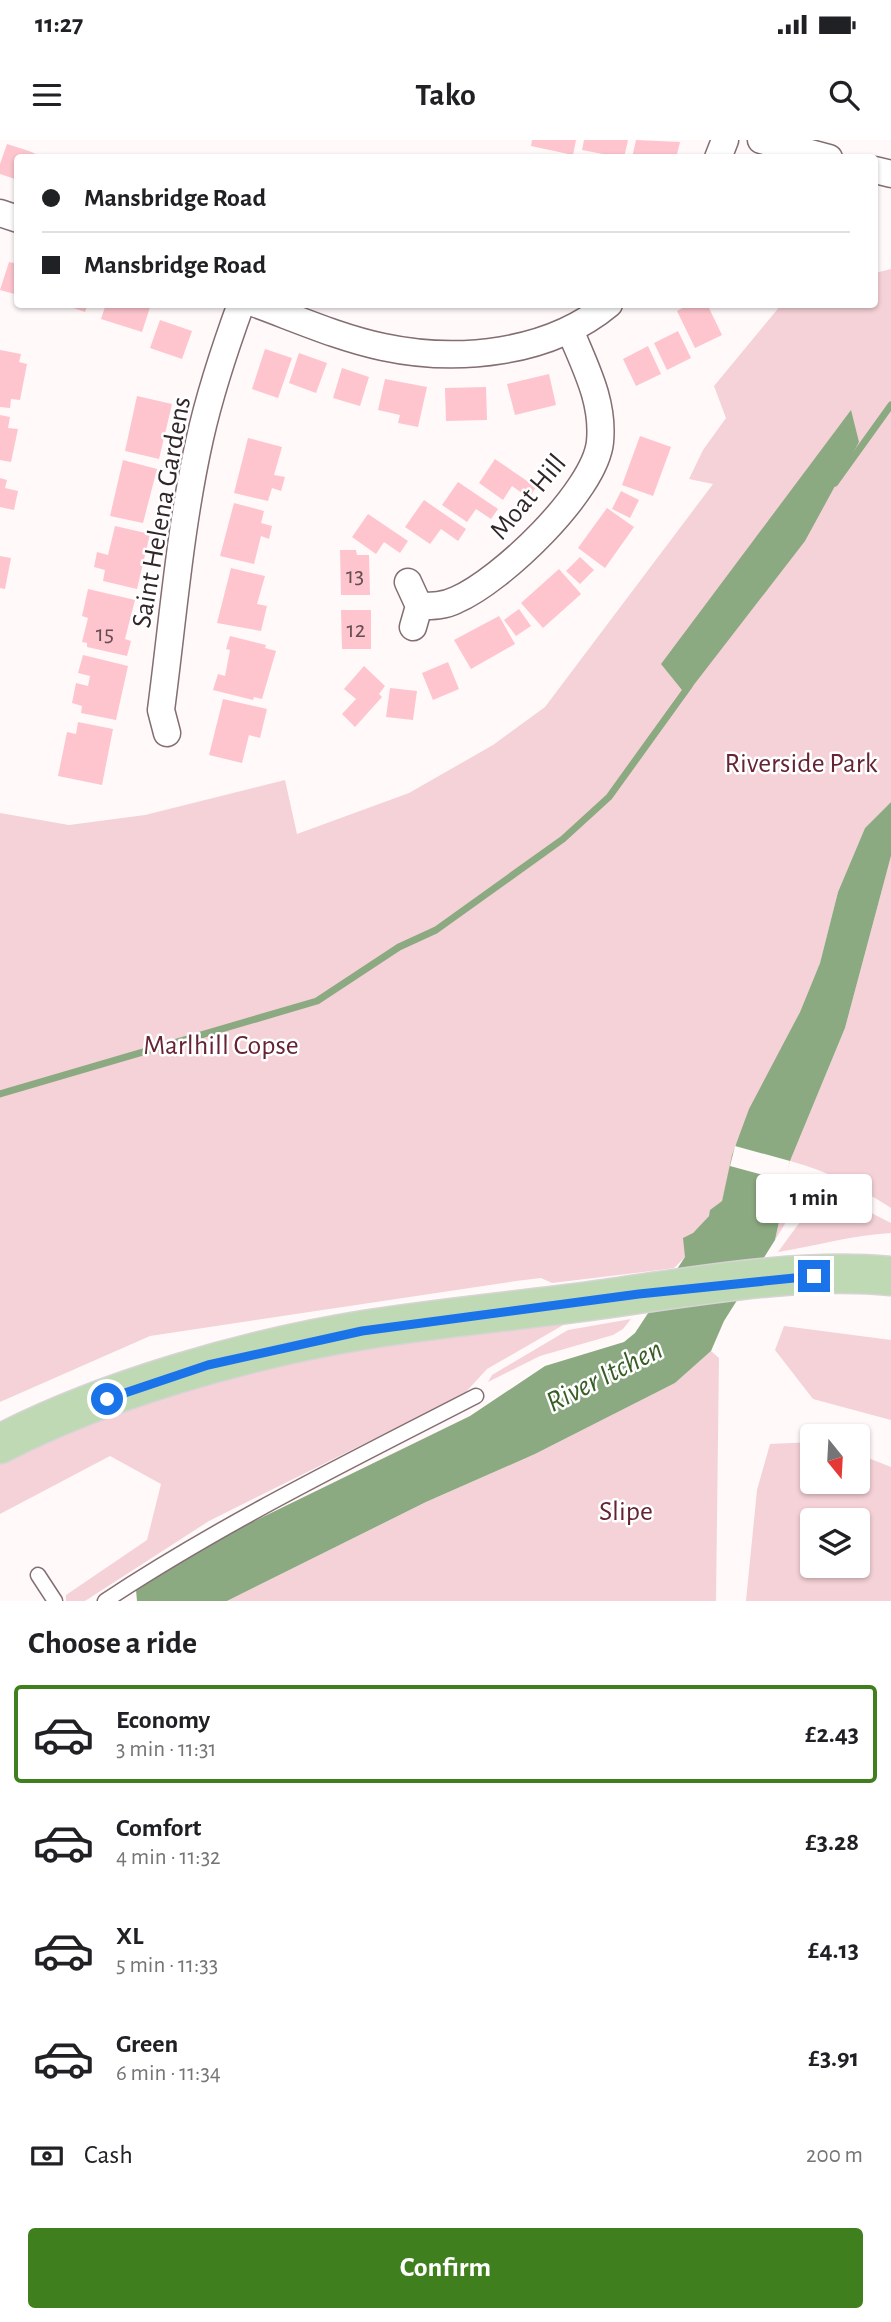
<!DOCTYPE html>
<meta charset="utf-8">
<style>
body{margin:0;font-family:"Alegreya Sans",sans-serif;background:#f6f6f6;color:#202124;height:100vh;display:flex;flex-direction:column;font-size:26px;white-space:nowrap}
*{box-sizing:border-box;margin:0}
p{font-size:23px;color:#757577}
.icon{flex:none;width:38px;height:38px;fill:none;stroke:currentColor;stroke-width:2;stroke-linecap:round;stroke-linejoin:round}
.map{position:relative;height:1461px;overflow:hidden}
.sheet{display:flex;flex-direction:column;background:#fff;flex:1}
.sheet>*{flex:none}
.banner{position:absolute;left:14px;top:14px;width:864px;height:154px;border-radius:7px;box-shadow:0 2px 5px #0004;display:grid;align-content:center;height:154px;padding:0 28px;background:#fff}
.needle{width:46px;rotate:162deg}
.buttons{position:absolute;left:800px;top:1284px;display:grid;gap:14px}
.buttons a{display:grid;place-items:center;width:70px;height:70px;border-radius:7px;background:#fff;box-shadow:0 2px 5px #0004;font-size:35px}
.end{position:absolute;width:32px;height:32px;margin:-16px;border:9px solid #1a73e8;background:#fff;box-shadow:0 0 0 4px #fff}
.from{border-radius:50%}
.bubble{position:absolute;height:49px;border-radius:7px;background:#fff;box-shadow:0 2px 5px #0004;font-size:23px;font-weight:600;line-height:49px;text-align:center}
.banner b{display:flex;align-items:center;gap:24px;height:66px;font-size:26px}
.banner b+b{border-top:2px solid #e0e0e0}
.banner i{width:18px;height:18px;background:#202124}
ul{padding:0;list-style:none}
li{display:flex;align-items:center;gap:21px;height:98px;margin:0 14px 10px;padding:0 14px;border:4px solid transparent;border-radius:7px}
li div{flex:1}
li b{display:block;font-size:26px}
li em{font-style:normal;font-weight:600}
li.selected{border-color:#407f1d}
li>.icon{width:63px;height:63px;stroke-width:1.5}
h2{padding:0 28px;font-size:32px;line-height:84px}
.pay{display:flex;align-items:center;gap:18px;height:77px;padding:0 28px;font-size:26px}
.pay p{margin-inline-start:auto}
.button{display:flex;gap:14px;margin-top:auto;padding:14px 28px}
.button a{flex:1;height:80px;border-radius:7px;background:#407f1d;color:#fff;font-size:28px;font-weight:600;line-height:80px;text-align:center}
.status{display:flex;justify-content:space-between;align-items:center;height:49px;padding:0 35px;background:#fff;direction:ltr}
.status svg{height:19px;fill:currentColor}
header{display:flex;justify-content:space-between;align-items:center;height:91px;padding:0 28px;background:#fff;font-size:32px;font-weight:600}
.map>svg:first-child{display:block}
</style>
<div class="status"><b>11:27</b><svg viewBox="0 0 49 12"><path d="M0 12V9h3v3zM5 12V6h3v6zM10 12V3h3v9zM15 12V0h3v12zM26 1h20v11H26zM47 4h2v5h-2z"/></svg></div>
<header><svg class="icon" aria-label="menu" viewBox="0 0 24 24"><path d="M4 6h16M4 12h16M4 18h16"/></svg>Tako<svg class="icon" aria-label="search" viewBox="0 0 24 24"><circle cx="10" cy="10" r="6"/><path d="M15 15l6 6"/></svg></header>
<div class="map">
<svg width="891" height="1461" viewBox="0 0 891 1461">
<rect width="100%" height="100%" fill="#fff9fa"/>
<g fill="#f5d2d7" fill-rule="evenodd">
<polygon points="891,129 891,662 865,688 838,752 820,823 800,872 735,1006 722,1061 711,1070 709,1076 693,1093 685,1117 674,1128 660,1130 552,1143 541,1138 516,1141 150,1196 0,1262 0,673 69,685 145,675 285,640 297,694 409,653 493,605 545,567 713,344 689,339 703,310 726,278 714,246 781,165 875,164 875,133"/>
<path d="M891,716v352c-33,-21 -64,-37 -101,-47l55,-133z"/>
<polygon points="785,1041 807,1048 775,1100 784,1059 781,1051"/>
<path d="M827,1053l7,1 57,29v10c-39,2 -75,13 -113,19l41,-56z"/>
<polygon points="631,1179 623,1189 613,1195 540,1216 488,1242 492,1235 568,1190"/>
<polygon points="565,1181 565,1184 487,1229 464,1254 209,1381 85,1461 66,1461 66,1455 147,1400 161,1344 110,1316 0,1374 0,1322 51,1294 213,1240 363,1208"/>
<polygon points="784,1186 891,1200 891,1280 813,1259 775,1210"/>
<polygon points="711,1211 719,1218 716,1461 227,1461 426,1362 535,1314 675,1243"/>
<path d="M812,1302v40h46v-28l33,13v134h-145l11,-111 13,-46zM812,1381h46v45h-46z"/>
</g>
<g fill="#8caa81">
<polygon points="851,270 859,302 805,401 686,555 661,524"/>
<polygon points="891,662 891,716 845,888 790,1021 781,1051 784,1059 775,1100 724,1181 711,1211 675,1243 535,1314 426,1362 227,1461 137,1461 136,1450 197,1409 470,1276 545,1226 624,1202 635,1193 685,1117 683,1098 693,1093 709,1076 710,1070 722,1061 732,1015 749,969 800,872 820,823 838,752 865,688"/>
</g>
<polygon fill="#fff9fa" points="735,1006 790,1021 785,1041 730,1026"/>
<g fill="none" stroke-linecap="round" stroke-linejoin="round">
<g stroke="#8caa81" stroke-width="7">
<polyline points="835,343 891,265"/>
<polyline points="0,954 317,861 399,807 436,790 563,699 609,657 689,546"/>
</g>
</g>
<g fill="#fec5ce">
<polygon points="532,0 576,0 573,15 531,6"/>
<polygon points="584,0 628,0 624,18 582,10"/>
<polygon points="636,0 680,2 676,18 632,18"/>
<polygon points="7,4 29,11 45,18 18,18 18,40 0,34 0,24"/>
<polygon points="9,122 18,124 18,155 0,150"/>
<polygon points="62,164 88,164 85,172"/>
<polygon points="106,164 151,164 142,192 101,179"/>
<polygon points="690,164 707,164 722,195 695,208 677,171"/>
<polygon points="160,180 192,191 182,219 150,208"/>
<polygon points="678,191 691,218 667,230 654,203"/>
<polygon points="648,206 661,234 636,246 623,219"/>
<polygon points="265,209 292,218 278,258 252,249"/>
<polygon points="0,210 21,214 19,222 27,224 20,260 11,259 10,268 0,267"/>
<polygon points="299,213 327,223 316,253 289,243"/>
<polygon points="342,228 369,237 360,266 333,258"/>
<polygon points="549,234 556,265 515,275 507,244"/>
<polygon points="385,239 427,247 418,287 398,283 400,275 378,270"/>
<polygon points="486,247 487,280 446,281 445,248"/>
<polygon points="137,256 172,264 159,319 125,311"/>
<polygon points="0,275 10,277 8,288 18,289 11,322 0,320"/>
<polygon points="640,296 671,307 653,356 622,345"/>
<polygon points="248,298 282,307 274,335 285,337 281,351 272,348 268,361 234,353"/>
<polygon points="495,319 536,347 529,358 512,346 503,360 479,343"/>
<polygon points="123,320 157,329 143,383 110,376"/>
<polygon points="0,338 7,340 5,348 18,351 14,370 0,367"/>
<polygon points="458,342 498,369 491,379 476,369 467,382 442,365"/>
<polygon points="621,351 639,360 630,378 612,369"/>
<polygon points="424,360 466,389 458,401 441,389 430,404 405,387"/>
<polygon points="234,363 264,371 261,383 272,386 269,399 261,396 254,424 220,416"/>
<polygon points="607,368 634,387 605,428 578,408"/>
<polygon points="368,374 408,401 400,413 384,402 376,414 352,397"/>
<polygon points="115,386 150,394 137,449 103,441 105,430 94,427 97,412 108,415"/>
<polygon points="340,410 356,410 357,415 369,415 370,455 341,455"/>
<polygon points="0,416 11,418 5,449 0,448"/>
<polygon points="580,417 594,430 580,444 566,431"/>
<polygon points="231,428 265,436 257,464 267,466 261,491 217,483"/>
<polygon points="559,429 581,454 543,488 521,463"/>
<polygon points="88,449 135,460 125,499 131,501 127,516 87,507 87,503 82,502 88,478 82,476"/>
<polygon points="519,469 531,486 516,496 504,480"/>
<polygon points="341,470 371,470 371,509 342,509"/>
<polygon points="499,476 515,504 471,529 454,500"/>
<polygon points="230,496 266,505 265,508 276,511 262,559 254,557 253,560 213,550 218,534 225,536 230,510 226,509"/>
<polygon points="83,515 128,526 116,580 81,573 82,566 72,563 76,543 88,546 90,536 78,533"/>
<polygon points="448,522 459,549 433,560 422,533"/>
<polygon points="364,526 385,546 379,554 382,557 355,587 342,574 356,559 344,549"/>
<polygon points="390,548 417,551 413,580 386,577"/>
<polygon points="223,559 267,569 260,598 249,595 242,623 209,615"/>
<polygon points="78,582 113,589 102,645 58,636 67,592 76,594"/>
</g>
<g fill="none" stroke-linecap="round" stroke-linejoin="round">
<g stroke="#846e71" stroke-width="17">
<g id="lane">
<polyline points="38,1435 55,1461"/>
<path d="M105,1461c118,-78 245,-140 371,-205"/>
</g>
</g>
<g stroke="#846e71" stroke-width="29">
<g id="street">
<polyline points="761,0 829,18"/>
<polyline points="718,18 725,0"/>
<polyline points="875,30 891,34"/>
<polyline points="0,73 18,79"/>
<path d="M256,164c41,15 84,34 127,43 75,16 166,7 226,-43"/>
<polyline points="408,442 419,466 413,487"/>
<path d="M419,466c14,0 25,0 37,-6 45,-19 139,-109 144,-158 4,-41 -15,-75 -30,-112"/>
<path d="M167,593l-6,-23c12,-91 19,-183 39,-272 10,-45 25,-90 41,-134"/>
</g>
</g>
<g stroke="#d6d4d4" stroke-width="41">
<path id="primary" d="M0,1304c104,-54 247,-95 364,-114 75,-12 151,-19 226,-29 97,-13 203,-34 301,-25"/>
</g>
<use href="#lane" stroke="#fff" stroke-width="14"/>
<use href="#street" stroke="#fff" stroke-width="26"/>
<use href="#primary" stroke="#bfd9b5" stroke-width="38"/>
</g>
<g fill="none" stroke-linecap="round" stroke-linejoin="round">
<polyline stroke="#1a73e8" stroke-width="9" points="107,1259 208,1225 362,1191 639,1154 814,1136"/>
</g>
<g text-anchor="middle" stroke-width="5" stroke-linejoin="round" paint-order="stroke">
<g font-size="24" fill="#644e52">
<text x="355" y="443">13</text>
<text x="356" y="497">12</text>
<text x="105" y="501">15</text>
</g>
<g font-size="28" fill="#312729" stroke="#fff">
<text transform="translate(527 356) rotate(-50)" y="10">Moat Hill</text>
<text transform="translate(160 372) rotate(-80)" y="10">Saint Helena Gardens</text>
</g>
<g font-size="28" fill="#652334" stroke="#fff">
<text x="801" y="632">Riverside Park</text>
<text x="221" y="914">Marlhill Copse</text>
<text x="626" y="1380">Slipe</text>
</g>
<g font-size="30" font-style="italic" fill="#375e25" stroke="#fff">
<text transform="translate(604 1235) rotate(-27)" y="10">River Itchen</text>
</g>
</g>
</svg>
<div class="buttons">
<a><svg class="needle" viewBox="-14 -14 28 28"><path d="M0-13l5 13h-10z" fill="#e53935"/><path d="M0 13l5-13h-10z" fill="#757577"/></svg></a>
<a><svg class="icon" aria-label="layers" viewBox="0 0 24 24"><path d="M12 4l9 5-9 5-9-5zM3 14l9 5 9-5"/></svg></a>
</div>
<i class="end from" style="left:107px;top:1259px"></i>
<i class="end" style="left:814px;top:1136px"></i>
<div class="bubble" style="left:756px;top:1034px;width:116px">1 min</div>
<div class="banner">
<b><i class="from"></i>Mansbridge Road</b>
<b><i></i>Mansbridge Road</b>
</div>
</div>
<section class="sheet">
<h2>Choose a ride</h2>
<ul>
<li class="selected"><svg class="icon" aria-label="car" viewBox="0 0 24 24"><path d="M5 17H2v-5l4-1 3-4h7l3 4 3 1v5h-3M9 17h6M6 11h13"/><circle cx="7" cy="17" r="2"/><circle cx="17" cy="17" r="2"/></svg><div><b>Economy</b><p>3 min · 11:31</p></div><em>£2.43</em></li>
<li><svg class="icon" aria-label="car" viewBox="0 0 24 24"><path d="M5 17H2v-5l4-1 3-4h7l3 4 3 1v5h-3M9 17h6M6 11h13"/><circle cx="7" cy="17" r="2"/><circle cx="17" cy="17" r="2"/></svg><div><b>Comfort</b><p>4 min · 11:32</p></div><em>£3.28</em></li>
<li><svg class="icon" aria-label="car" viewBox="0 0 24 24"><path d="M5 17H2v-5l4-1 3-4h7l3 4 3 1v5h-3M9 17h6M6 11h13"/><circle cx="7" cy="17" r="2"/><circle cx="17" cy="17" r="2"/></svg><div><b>XL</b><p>5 min · 11:33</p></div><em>£4.13</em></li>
<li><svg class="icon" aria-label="car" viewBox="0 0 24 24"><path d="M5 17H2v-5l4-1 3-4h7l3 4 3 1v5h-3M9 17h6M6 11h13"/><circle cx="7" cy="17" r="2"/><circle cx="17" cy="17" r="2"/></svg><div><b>Green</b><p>6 min · 11:34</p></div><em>£3.91</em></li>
</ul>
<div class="pay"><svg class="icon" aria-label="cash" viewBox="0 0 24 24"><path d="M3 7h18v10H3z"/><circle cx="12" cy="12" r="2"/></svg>Cash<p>200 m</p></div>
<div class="button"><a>Confirm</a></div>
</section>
